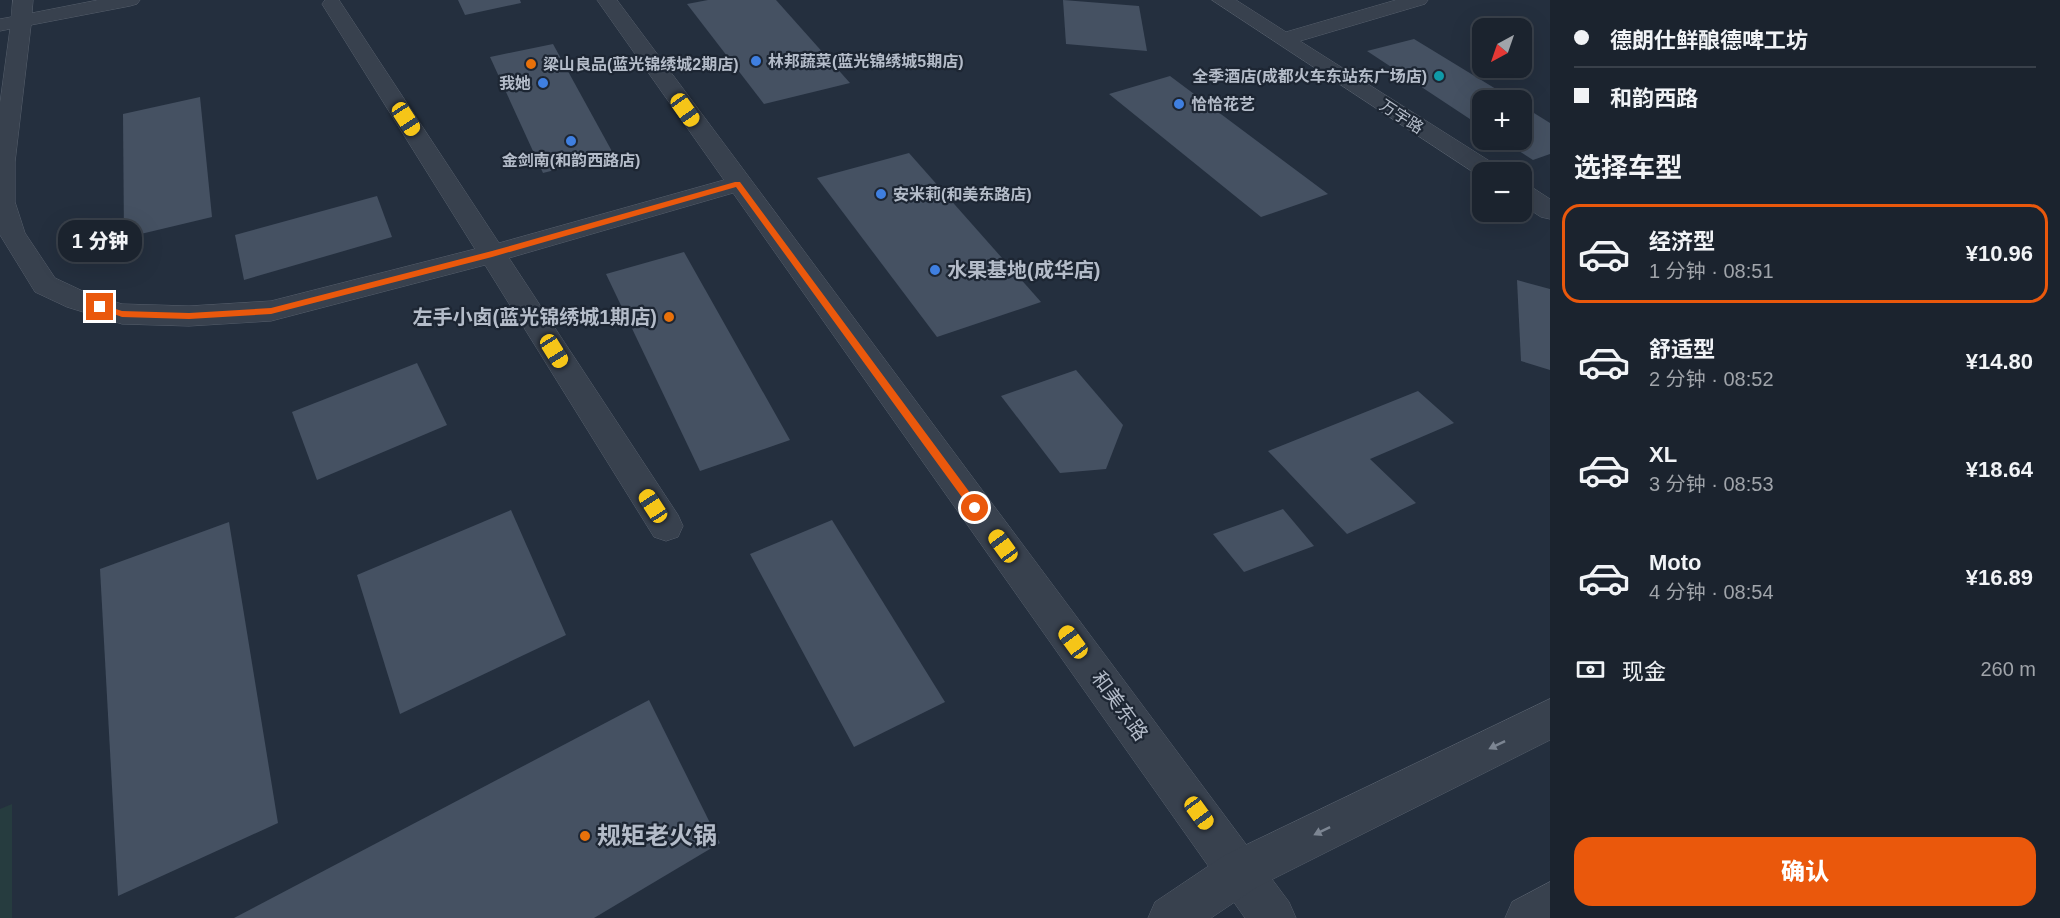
<!DOCTYPE html>
<html lang="zh">
<meta charset="utf-8">
<style>
body{margin:0;font-family:Arial,"Noto Sans SC",sans-serif;background:#242b36;color:#f1f3f6;height:100vh;display:flex;flex-direction:column;font-size:22px;white-space:nowrap}
*{box-sizing:border-box;margin:0}
p{font-size:20px;color:#a0a4aa}
.icon{flex:none;width:33px;height:33px;fill:none;stroke:currentColor;stroke-width:2;stroke-linecap:round;stroke-linejoin:round}
.map{position:relative;flex:1;overflow:hidden}
.details{display:flex;flex-direction:column;background:#1b232e;width:510px}
.details>*{flex:none}
.top-card{display:grid;align-content:center;height:132px;padding:0 24px;background:#1b232e}
.needle{width:39px;rotate:220deg}
.controls{position:absolute;left:1472px;top:18px;display:grid;gap:12px}
.controls a{display:grid;place-items:center;width:60px;height:60px;border-radius:12px;background:#1b232e;box-shadow:0 6px 24px #0002,0 0 0 2px #39404a;font-size:30px}
.end{position:absolute;width:27px;height:27px;margin:-14px;border:8px solid #ea580c;background:#fff;box-shadow:0 0 0 3px #fff}
.from{border-radius:50%}
.bubble{position:absolute;height:42px;border-radius:18px;background:#1b232e;box-shadow:0 6px 24px #0002,0 0 0 2px #39404a;font-size:20px;font-weight:800;line-height:42px;text-align:center}
.car{position:absolute;width:18px;height:36px;margin:-18px -9px;border-radius:8px;box-shadow:0 0 4px 2px #0007;background:linear-gradient(#f5c518 24%,#345 0 40%,#f5c518 0 76%,#345 0 86%,#f5c518 0)}
.top-card b{display:flex;align-items:center;gap:21px;height:57px;font-size:22px}
.top-card b+b{border-top:2px solid #39404a}
.top-card i{width:15px;height:15px;background:#f1f3f6}
ul{padding:0;list-style:none}
li{display:flex;align-items:center;gap:18px;height:99px;margin:0 12px 9px;padding:0 12px;border:3px solid transparent;border-radius:18px}
li div{flex:1}
li b{display:block;font-size:22px}
li em{font-style:normal;font-weight:800}
li.on{border-color:#ea580c}
li>.icon{width:54px;height:54px;stroke-width:1.5}
h2{padding:0 24px;font-size:27px;line-height:72px}
.pay{display:flex;align-items:center;gap:15px;height:66px;padding:0 24px;font-size:22px}
.pay p{margin-inline-start:auto}
.primary-button{display:flex;gap:12px;margin-top:auto;padding:12px 24px}
.primary-button a{flex:1;height:69px;border-radius:18px;background:#ea580c;color:#fff;font-size:24px;font-weight:800;line-height:69px;text-align:center}
main{display:flex;flex:1;min-height:0}
.map>svg:first-child{display:block}
</style>
<main>
<div class="map">
<svg width="1550" height="918" viewBox="0 0 1550 918">
<rect width="100%" height="100%" fill="#242f3e"/>
<polygon fill="#263c3f" points="12,804 12,918 0,918 0,809"/>
<g fill="#455162">
<polygon points="458,0 520,0 521,3 465,15"/>
<polygon points="708,0 776,0 850,83 764,104 687,4"/>
<polygon points="1063,0 1139,6 1147,51 1066,44"/>
<polygon points="1414,39 1514,100 1482,100 1482,127 1367,51"/>
<polygon points="553,44 614,155 543,173 490,57"/>
<polygon points="1170,76 1328,194 1261,217 1109,94"/>
<polygon points="200,97 212,217 124,238 123,114"/>
<polygon points="1521,105 1550,123 1550,154 1533,160 1502,140 1521,140"/>
<polygon points="909,153 1041,302 937,337 817,178"/>
<polygon points="377,196 392,237 244,280 235,235"/>
<polygon points="684,252 790,440 700,471 606,274"/>
<polygon points="1517,280 1550,289 1550,370 1521,361"/>
<polygon points="417,363 447,425 317,480 292,412"/>
<polygon points="1076,370 1123,425 1106,469 1060,473 1001,396"/>
<polygon points="1418,391 1454,423 1370,459 1416,503 1347,534 1268,451"/>
<polygon points="1283,509 1314,546 1244,572 1213,534"/>
<polygon points="511,510 566,635 400,714 357,575"/>
<polygon points="832,520 945,702 854,747 750,554"/>
<polygon points="229,522 278,823 118,896 100,569"/>
<polygon points="649,700 720,843 594,918 234,918"/>
</g>
<g fill="none" stroke-linecap="round" stroke-linejoin="round">
<g stroke="#565f6c" stroke-width="1">
<g id="minor">
<polygon points="13,0 33,0 32,13 98,0 140,0 137,4 130,6 31,25 15,162 15,202 25,233 55,278 87,293 122,304 189,306 271,301 475,249 322,4 325,0 339,0 499,243 724,180 597,0 617,0 1289,902 1296,918 1245,918 733,193 509,258 678,515 683,526 678,537 666,541 654,537 485,265 271,321 189,326 122,324 67,307 35,292 0,235 0,103 10,29 0,31 0,19 11,17"/>
<polygon points="1212,0 1236,0 1286,32 1396,0 1428,0 1425,4 1300,41 1499,167 1503,172 1482,172 1481,177"/>
<polygon points="1521,184 1530,186 1550,199 1550,219 1541,217 1521,204"/>
</g>
</g>
<g stroke="#565f6c" stroke-width="1">
<g id="tertiary">
<polygon points="1550,699 1550,740 1257,887 1211,918 1148,918 1155,902 1225,855"/>
<polygon points="1550,882 1550,918 1505,918 1512,902"/>
</g>
</g>
<use href="#minor" fill="#38414e" fill-rule="evenodd"/>
<use href="#tertiary" fill="#38414e" fill-rule="evenodd"/>
</g>
<defs><path id="oneway-solid" d="M-6-.8H1V-3.2L6.5 0L1 3.2V.8H-6Z" transform="scale(1.5)"/></defs>
<g fill="#7c8592">
<use href="#oneway-solid" transform="translate(1497 745) rotate(154)"/>
<use href="#oneway-solid" transform="translate(1322 831) rotate(154)"/>
</g>
<polygon fill="#ea580c" points="735,182 740,182 979,505 979,511 972,511 736,187 492,257 271,314 189,319 122,317 95,307 100,304 122,311 189,313 271,308 492,251"/>
<g fill="#3f7fe0" stroke="#1d2633" stroke-width="2">
<circle cx="756" cy="61" r="6"/>
<circle cx="543" cy="83" r="6"/>
<circle cx="1179" cy="104" r="6"/>
<circle cx="571" cy="141" r="6"/>
<circle cx="881" cy="194" r="6"/>
<circle cx="935" cy="270" r="6"/>
</g>
<g fill="#e8710a" stroke="#1d2633" stroke-width="2">
<circle cx="531" cy="64" r="6"/>
<circle cx="669" cy="317" r="6"/>
<circle cx="585" cy="836" r="6"/>
</g>
<circle fill="#0f9aa8" stroke="#1d2633" stroke-width="2" cx="1439" cy="76" r="6"/>
<g text-anchor="middle" stroke-width="4.5" stroke-linejoin="round" paint-order="stroke">
<g font-size="16" font-weight="bold" fill="#b4bcc9" stroke="#1d2633" text-anchor="start">
<text x="768" y="67">林邦蔬菜(蓝光锦绣城5期店)</text>
<text x="543" y="70">梁山良品(蓝光锦绣城2期店)</text>
<text x="1427" y="82" text-anchor="end">全季酒店(成都火车东站东广场店)</text>
<text x="531" y="89" text-anchor="end">我她</text>
<text x="1191" y="110">恰恰花艺</text>
<text x="571" y="166" text-anchor="middle">金剑南(和韵西路店)</text>
<text x="893" y="200">安米莉(和美东路店)</text>
</g>
<g font-size="16" fill="#b4bcc9" stroke="#1d2633">
<text transform="translate(1402 116) rotate(33)" y="6">万宇路</text>
</g>
<g font-size="20" font-weight="bold" fill="#b4bcc9" stroke="#1d2633" text-anchor="start">
<text x="947" y="277">水果基地(成华店)</text>
<text x="657" y="324" text-anchor="end">左手小卤(蓝光锦绣城1期店)</text>
</g>
<g font-size="20" fill="#b4bcc9" stroke="#1d2633">
<text transform="translate(1120 706) rotate(54)" y="7">和美东路</text>
</g>
<g font-size="24" font-weight="bold" fill="#b4bcc9" stroke="#1d2633" text-anchor="start">
<text x="597" y="844">规矩老火锅</text>
</g>
</g>
</svg>
<div class="controls">
<a><svg class="needle" viewBox="-14 -14 28 28"><path d="M0-13l5 13h-10z" fill="#e53935"/><path d="M0 13l5-13h-10z" fill="#a0a4aa"/></svg></a>
<a>+</a>
<a>−</a>
</div>
<i class="end from" style="left:975px;top:508px"></i>
<i class="end" style="left:100px;top:307px"></i>
<div class="bubble" style="left:58px;top:220px;width:84px">1 分钟</div>
<i class="car" style="left:685px;top:110px;rotate:145deg"></i>
<i class="car" style="left:406px;top:119px;rotate:147deg"></i>
<i class="car" style="left:554px;top:351px;rotate:148deg"></i>
<i class="car" style="left:653px;top:506px;rotate:327deg"></i>
<i class="car" style="left:1003px;top:546px;rotate:324deg"></i>
<i class="car" style="left:1073px;top:642px;rotate:324deg"></i>
<i class="car" style="left:1199px;top:813px;rotate:144deg"></i>
</div>
<section class="details">
<div class="top-card">
<b><i class="from"></i>德朗仕鲜酿德啤工坊</b>
<b><i></i>和韵西路</b>
</div>
<h2>选择车型</h2>
<ul>
<li class="on"><svg class="icon" aria-label="car" viewBox="0 0 24 24"><path d="M5 17H2v-5l4-1 3-4h7l3 4 3 1v5h-3M9 17h6M6 11h13"/><circle cx="7" cy="17" r="2"/><circle cx="17" cy="17" r="2"/></svg><div><b>经济型</b><p>1 分钟 · 08:51</p></div><em>¥10.96</em></li>
<li><svg class="icon" aria-label="car" viewBox="0 0 24 24"><path d="M5 17H2v-5l4-1 3-4h7l3 4 3 1v5h-3M9 17h6M6 11h13"/><circle cx="7" cy="17" r="2"/><circle cx="17" cy="17" r="2"/></svg><div><b>舒适型</b><p>2 分钟 · 08:52</p></div><em>¥14.80</em></li>
<li><svg class="icon" aria-label="car" viewBox="0 0 24 24"><path d="M5 17H2v-5l4-1 3-4h7l3 4 3 1v5h-3M9 17h6M6 11h13"/><circle cx="7" cy="17" r="2"/><circle cx="17" cy="17" r="2"/></svg><div><b>XL</b><p>3 分钟 · 08:53</p></div><em>¥18.64</em></li>
<li><svg class="icon" aria-label="car" viewBox="0 0 24 24"><path d="M5 17H2v-5l4-1 3-4h7l3 4 3 1v5h-3M9 17h6M6 11h13"/><circle cx="7" cy="17" r="2"/><circle cx="17" cy="17" r="2"/></svg><div><b>Moto</b><p>4 分钟 · 08:54</p></div><em>¥16.89</em></li>
</ul>
<div class="pay"><svg class="icon" aria-label="cash" viewBox="0 0 24 24"><path d="M3 7h18v10H3z"/><circle cx="12" cy="12" r="2"/></svg>现金<p>260 m</p></div>
<div class="primary-button"><a>确认</a></div>
</section>
</main>
